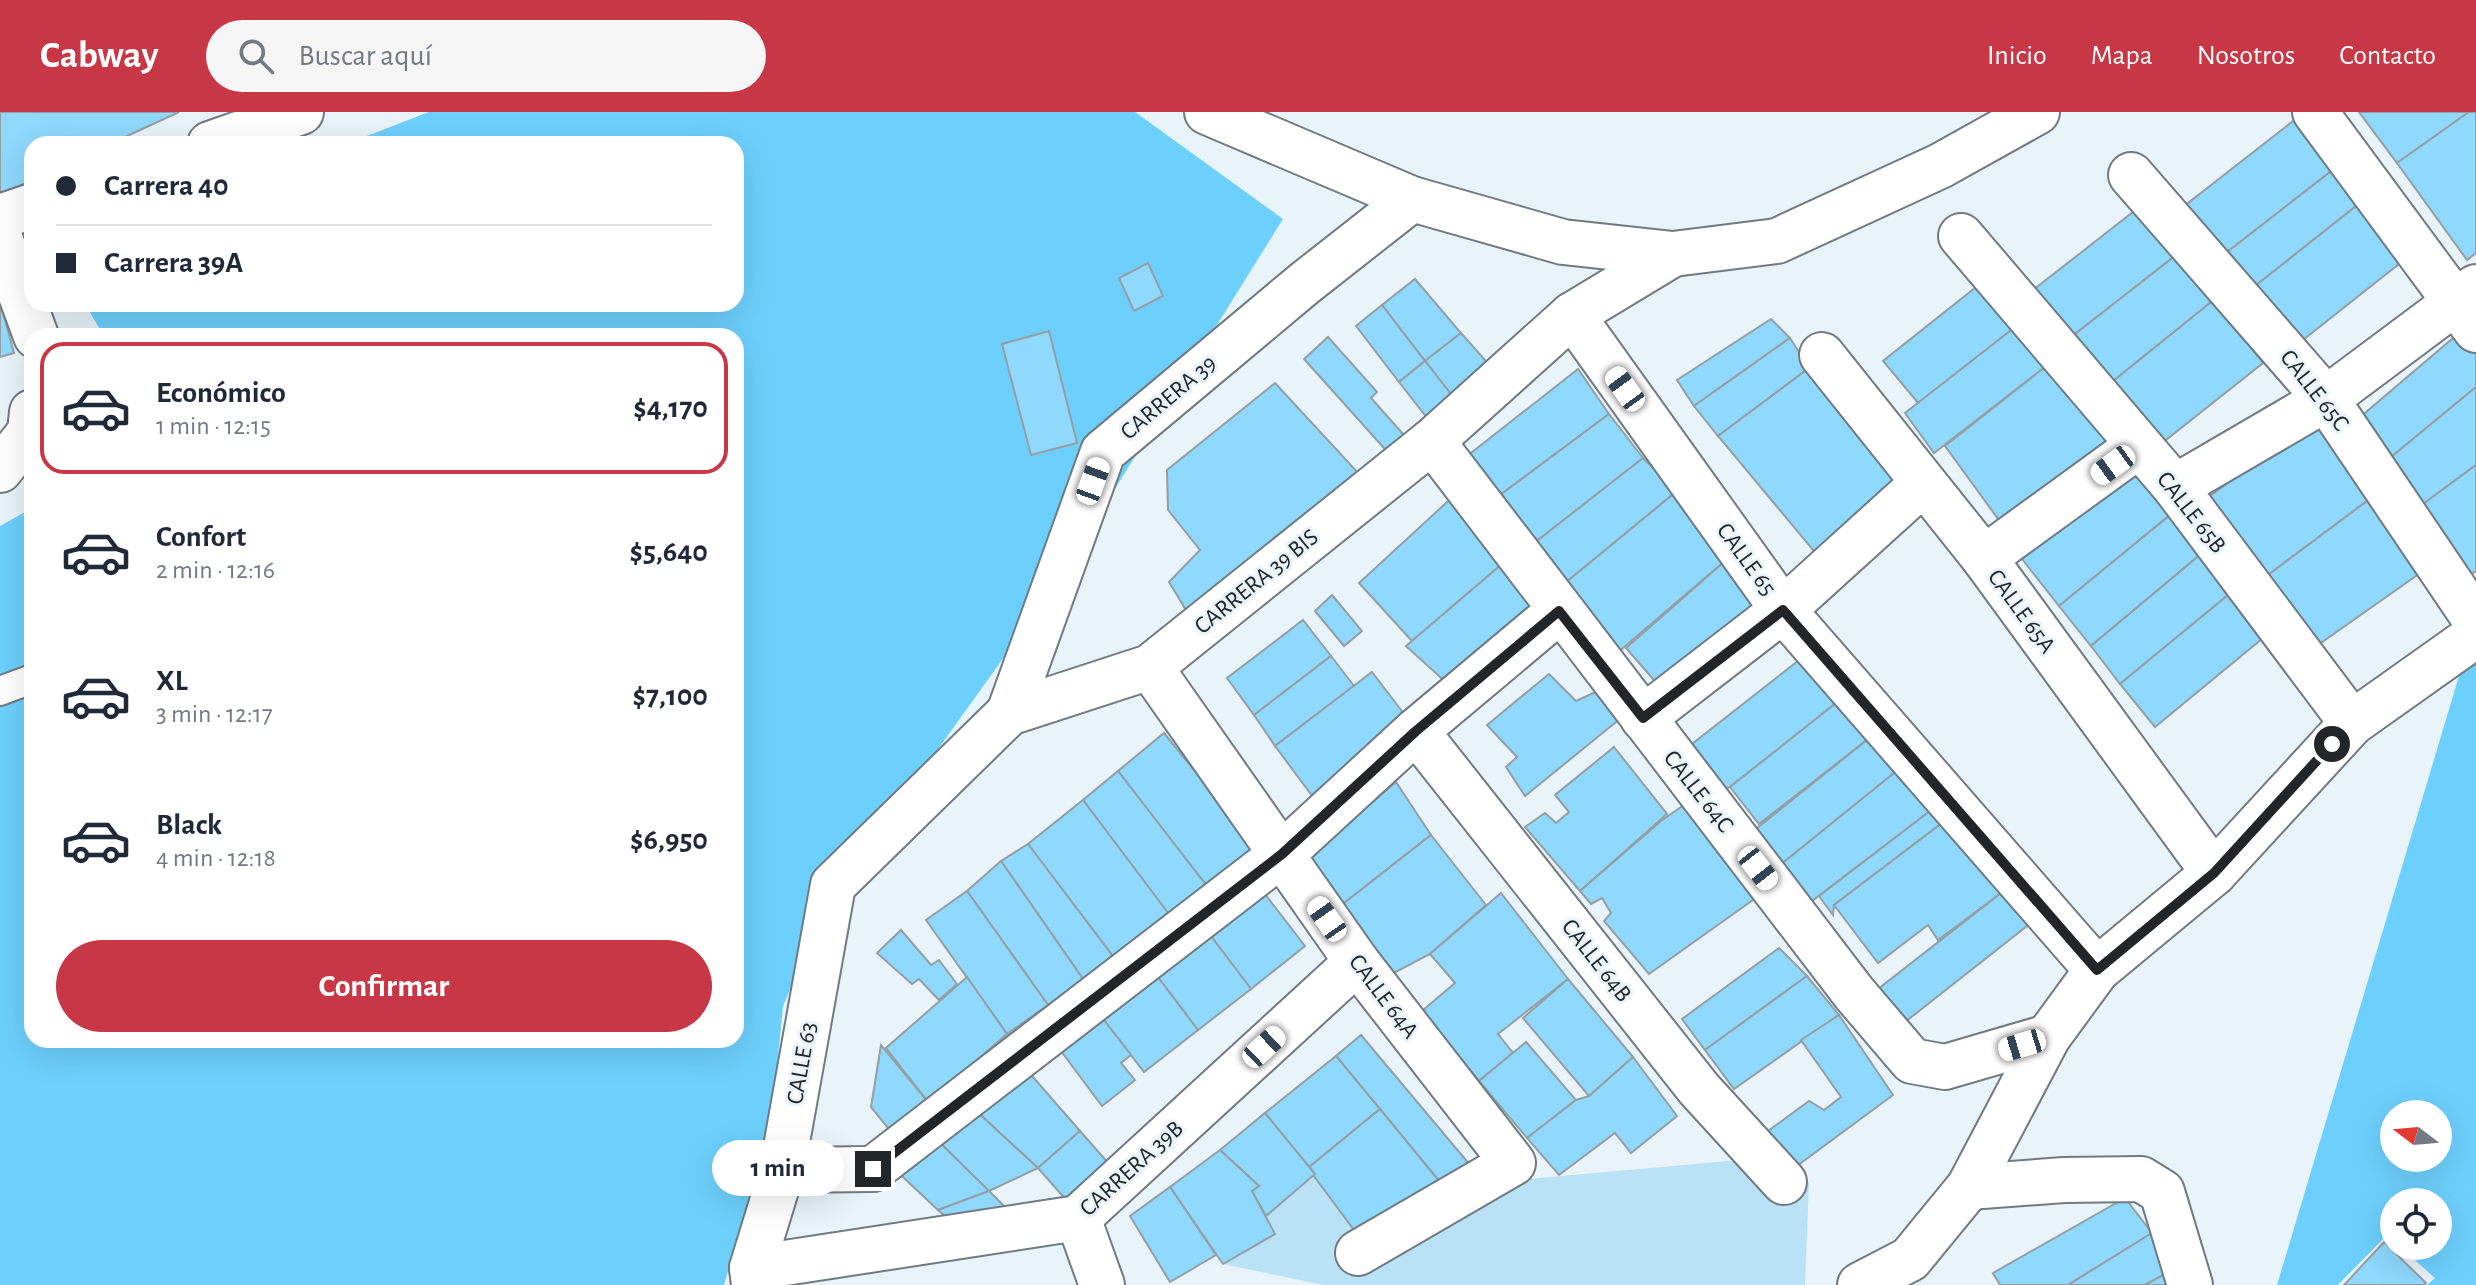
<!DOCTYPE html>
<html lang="es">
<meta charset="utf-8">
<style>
body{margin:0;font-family:"Alegreya Sans",sans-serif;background:#f6f6f7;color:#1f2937;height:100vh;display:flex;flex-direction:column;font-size:30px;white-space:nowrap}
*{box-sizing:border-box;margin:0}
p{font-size:26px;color:#747a83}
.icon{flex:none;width:44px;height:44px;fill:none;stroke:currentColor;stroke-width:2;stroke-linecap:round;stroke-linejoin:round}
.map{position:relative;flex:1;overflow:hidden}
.side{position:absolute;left:24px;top:216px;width:720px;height:720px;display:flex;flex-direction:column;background:#fff;border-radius:24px;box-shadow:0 8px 32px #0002}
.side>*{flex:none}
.hud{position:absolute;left:24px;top:24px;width:720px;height:176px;border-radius:24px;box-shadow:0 8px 32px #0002;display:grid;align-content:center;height:176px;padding:0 32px;background:#fff}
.needle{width:52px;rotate:286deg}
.fabs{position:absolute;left:2380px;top:988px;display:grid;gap:16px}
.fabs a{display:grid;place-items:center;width:72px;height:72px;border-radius:50%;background:#fff;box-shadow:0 8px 32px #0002;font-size:40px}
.end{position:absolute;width:36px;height:36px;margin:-18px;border:10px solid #222628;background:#fff;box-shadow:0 0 0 4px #fff}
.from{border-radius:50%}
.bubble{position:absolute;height:56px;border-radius:28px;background:#fff;box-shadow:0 8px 32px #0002;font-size:26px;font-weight:600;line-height:56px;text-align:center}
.car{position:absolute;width:24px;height:48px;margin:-24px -12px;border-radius:10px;box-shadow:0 0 6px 2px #0007;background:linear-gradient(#fff 24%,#345 0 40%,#fff 0 76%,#345 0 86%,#fff 0)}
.hud b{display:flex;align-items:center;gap:28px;height:76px;font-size:30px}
.hud b+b{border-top:2px solid #e0e1e3}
.hud i{width:20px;height:20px;background:#1f2937}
ul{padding:14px 0 0;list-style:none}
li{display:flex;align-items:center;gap:24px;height:132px;margin:0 16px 12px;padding:0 16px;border:4px solid transparent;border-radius:24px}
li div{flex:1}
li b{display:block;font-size:30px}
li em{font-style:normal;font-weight:600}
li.current{border-color:#c73746}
li>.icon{width:72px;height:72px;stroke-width:1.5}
.primary-button{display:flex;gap:16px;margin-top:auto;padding:16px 32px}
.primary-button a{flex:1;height:92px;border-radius:48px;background:#c73746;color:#fff;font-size:32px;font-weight:600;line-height:92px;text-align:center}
header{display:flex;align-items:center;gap:48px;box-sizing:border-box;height:112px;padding:0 40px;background:#c73746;color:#fff}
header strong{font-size:38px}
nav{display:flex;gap:44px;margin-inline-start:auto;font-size:28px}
.search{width:560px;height:72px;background:#f6f6f7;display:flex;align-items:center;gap:20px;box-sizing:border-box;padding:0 28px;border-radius:44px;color:#747a83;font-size:30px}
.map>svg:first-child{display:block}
</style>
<header>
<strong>Cabway</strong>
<div class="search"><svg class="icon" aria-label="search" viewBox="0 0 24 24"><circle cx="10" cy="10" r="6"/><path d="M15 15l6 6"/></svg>Buscar aquí</div>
<nav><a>Inicio</a><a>Mapa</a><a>Nosotros</a><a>Contacto</a></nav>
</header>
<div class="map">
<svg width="2476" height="1173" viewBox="0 0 2476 1173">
<rect width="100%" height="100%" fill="#e8f4fa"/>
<polygon fill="#b9e2f7" points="1740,1048 1809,1071 1805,1173 1323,1173 1223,1152 1274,1122 1266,1104 1315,1062 1461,1073"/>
<g fill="#6dd0fc" fill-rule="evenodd">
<polygon points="429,0 1135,0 1283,107 1050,481 827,792 783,894 772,1005 724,1173 0,1173 0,414 32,396 32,928 736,928 736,224 104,224 85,192 736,192 736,32 346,32"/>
<path d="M2476,507v666h-49l8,-7 -36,-32h39v-44h-44v40l-8,-6 -48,49h-61zM2394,1002h44v44h-44z"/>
</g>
<g fill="#8ed9fd" stroke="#949ea3" stroke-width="2">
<polygon points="0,0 179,0 110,32 32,32 32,68 0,83"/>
<polygon points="2359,0 2469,0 2397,51"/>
<polygon points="2469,0 2476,0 2476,141 2467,148 2397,51"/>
<polygon points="2302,2 2339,53 2222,144 2183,95"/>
<polygon points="2339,53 2365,87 2250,178 2222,144"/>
<polygon points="2365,87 2409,144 2294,235 2250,178"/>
<polygon points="2142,93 2180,140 2070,226 2033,178"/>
<polygon points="2180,140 2215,187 2107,274 2070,226"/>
<polygon points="1148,151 1163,184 1134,199 1119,166"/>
<polygon points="1415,167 1461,221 1425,249 1382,193"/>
<polygon points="1985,168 2019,212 1919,292 1883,249"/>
<polygon points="2215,187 2263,251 2157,335 2107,274"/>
<polygon points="0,189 14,241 0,245"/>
<polygon points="1382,193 1425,249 1399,270 1356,214"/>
<polygon points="1771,207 1790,226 1694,294 1677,268"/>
<polygon points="2019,212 2050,251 1934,341 1905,301"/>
<polygon points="2465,216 2476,229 2476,275 2384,351 2352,312"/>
<polygon points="1049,219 1077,331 1031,343 1002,232"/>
<polygon points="1461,221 1493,257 1454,286 1425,249"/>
<polygon points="1328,225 1377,280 1371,286 1411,331 1393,346 1304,247"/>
<polygon points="1790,226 1809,256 1718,324 1694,294"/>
<polygon points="1425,249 1454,286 1428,307 1399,270"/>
<polygon points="2050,251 2113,330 2001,411 1945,334"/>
<polygon points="1809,256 1908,379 1818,444 1718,324"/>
<polygon points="1578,257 1609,302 1488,392 1457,352"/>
<polygon points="1275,271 1361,364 1186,498 1169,470 1200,438 1168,398 1167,358"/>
<polygon points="2476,275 2476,353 2419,395 2384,351"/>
<polygon points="1609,302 1643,346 1524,439 1488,392"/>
<polygon points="2314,308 2371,386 2264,466 2206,387"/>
<polygon points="1643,346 1677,379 1553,481 1524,439"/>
<polygon points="2476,353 2476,459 2468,464 2419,395"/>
<polygon points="2136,355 2175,399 2059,494 2022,447"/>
<polygon points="1677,379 1733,442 1609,548 1553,481"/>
<polygon points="1458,380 1509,446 1412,529 1359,471"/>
<polygon points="2371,386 2423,459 2315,535 2264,466"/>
<polygon points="2175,399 2207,437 2091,534 2059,494"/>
<polygon points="2207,437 2239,474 2120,572 2091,534"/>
<polygon points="1733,442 1773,488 1667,583 1626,536"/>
<polygon points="1509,446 1542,498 1450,574 1406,534"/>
<polygon points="2239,474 2269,521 2155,615 2120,572"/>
<polygon points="1332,483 1362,519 1344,534 1315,499"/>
<polygon points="1303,508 1331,544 1254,603 1227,566"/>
<polygon points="1331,544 1354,574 1275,634 1254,603"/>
<polygon points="1803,545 1850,580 1730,675 1710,684 1678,643"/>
<polygon points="1372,560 1411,611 1313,685 1275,634"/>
<polygon points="1549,562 1576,589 1600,578 1626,602 1525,684 1506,655 1517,645 1487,613"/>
<polygon points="1850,580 1872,624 1759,712 1730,675"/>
<polygon points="1164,621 1264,744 1213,782 1118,659"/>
<polygon points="1872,624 1899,657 1779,754 1752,720"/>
<polygon points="1614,635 1667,702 1580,779 1525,715 1545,701 1556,711 1569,700 1555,683"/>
<polygon points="1899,657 1934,696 1808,792 1779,754"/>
<polygon points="1118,659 1213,782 1174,809 1083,688"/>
<polygon points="1396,670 1431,723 1334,799 1295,754"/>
<polygon points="1083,688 1174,809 1118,851 1028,732"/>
<polygon points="1688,690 1764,780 1649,862 1604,809 1611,801 1602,786 1591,792 1580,779 1661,709"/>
<polygon points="1934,696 1950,705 1834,793 1833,803 1819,784"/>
<polygon points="1950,705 2005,778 1938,828 1928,813 1878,851 1834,793"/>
<polygon points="1431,723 1486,793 1430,842 1388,864 1334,799"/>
<polygon points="1028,732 1118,851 1085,870 1001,749"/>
<polygon points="1001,749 1085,870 1048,893 967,779"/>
<polygon points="1258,773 1305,834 1251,877 1204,815"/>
<polygon points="2005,778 2032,810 1900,914 1873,881"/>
<polygon points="967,779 1048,893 1007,922 926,808"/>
<polygon points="1501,781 1568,867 1498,922 1513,941 1479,969 1422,899 1455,871 1430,842"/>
<polygon points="1204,815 1251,877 1198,918 1151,856"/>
<polygon points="901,818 931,853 939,848 957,872 939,888 919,867 912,872 877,841"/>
<polygon points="1779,836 1807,864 1705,938 1682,907"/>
<polygon points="1151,856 1198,918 1144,960 1097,899"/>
<polygon points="1807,864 1839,903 1734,977 1705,938"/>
<polygon points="967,865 1007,922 928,990 886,936"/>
<polygon points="1568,867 1633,945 1589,984 1523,906"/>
<polygon points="1097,899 1131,943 1121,951 1135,968 1102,994 1055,931"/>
<polygon points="1839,903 1893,983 1790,1059 1764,1022 1809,989 1824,998 1841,985 1801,928"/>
<polygon points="1361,923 1470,1053 1444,1075 1336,944"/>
<polygon points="1526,930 1576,988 1527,1026 1479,969"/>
<polygon points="881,933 928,990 892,1021 871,995"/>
<polygon points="1336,944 1380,997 1308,1056 1265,1001"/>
<polygon points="1633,945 1677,1004 1631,1041 1615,1021 1559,1063 1527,1026 1576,988 1589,984"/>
<polygon points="1026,957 1080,1019 1038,1056 974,997"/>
<polygon points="974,997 1038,1056 989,1079 928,1019"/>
<polygon points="1380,997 1444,1075 1354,1118 1308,1056"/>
<polygon points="1265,1001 1315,1062 1266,1104 1252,1079 1259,1074 1220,1038"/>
<polygon points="928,1019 989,1079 938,1098 887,1050"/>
<polygon points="1080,1019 1110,1053 1068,1090 1038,1056"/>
<polygon points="1220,1038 1259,1074 1252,1079 1275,1122 1223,1152 1170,1075"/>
<polygon points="1170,1075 1216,1143 1170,1170 1130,1104"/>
<polygon points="989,1079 1019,1109 964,1121 938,1098"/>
<polygon points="2125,1086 2152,1121 2068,1173 2000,1173 1993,1161"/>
<polygon points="2152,1121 2165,1162 2145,1173 2068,1173"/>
<polygon points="2384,1130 2426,1171 2424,1173 2344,1173"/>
<polygon points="2165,1162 2169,1173 2145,1173"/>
</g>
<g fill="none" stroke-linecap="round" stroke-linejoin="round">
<g stroke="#707a80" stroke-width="32">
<polyline id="service" points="0,579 32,567"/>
</g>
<g stroke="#707a80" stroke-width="48">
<g id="minor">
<polyline points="2315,0 2476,218"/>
<polyline points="2131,63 2326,287 2476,509"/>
<polyline points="1961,124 2175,375 2352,611"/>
<polyline points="0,126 36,224"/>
<polyline points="1572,203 1783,498 2097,858"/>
<polyline points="1822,243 1984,446 2214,761"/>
<polyline points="1432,329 1854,881 1912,949 1945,955 2048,925"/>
<polyline points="0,358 30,320 32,300"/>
<polyline points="2175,375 2326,287 2476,175"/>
<polyline points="1984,446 2138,334"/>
<polyline points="1150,555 1357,850 1513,1051 1358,1141"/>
<polyline points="1009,601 1103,340 1305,171 1412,87"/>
<polyline points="1643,606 1783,498 1922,372"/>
<polyline points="1416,619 1699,977 1784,1070"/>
<polyline points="782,1058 873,1057 1282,742 1416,619 1559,499"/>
<polyline points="1969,1075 2064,1068 2141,1067 2162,1080 2190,1173"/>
<polyline points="1078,1106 1102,1173"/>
<polyline points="752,1156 1078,1106 1357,850"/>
<polyline points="754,1173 752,1156 782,1058 833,773 1009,601 1150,555 1432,329 1572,203 1673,142"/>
<polyline points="1860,1173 1910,1147 1969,1075 2048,925 2097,858 2214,761 2352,611 2476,523"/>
</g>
</g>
<g stroke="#707a80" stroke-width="48">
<g id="secondary">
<polyline points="1207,0 1412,87 1563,130 1673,142 1777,129 1940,54 2037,0"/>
<polyline points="210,32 301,0"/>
<polyline points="0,105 32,94"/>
</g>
</g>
<use href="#service" stroke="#fff" stroke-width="28"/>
<use href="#minor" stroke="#fff" stroke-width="44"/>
<use href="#secondary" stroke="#fff" stroke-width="44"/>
</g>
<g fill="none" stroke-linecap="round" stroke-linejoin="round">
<polyline stroke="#222628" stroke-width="10" points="873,1057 1282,742 1416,619 1559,499 1643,606 1783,498 2097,858 2214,761 2332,632"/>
</g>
<g text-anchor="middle" stroke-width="6" stroke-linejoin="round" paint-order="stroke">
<g font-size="24" fill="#222628" stroke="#e8f4fa">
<text transform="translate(2315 278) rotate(52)" y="8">CALLE 65C</text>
<text transform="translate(1168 285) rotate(-40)" y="8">CARRERA 39</text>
<text transform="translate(2192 400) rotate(52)" y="8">CALLE 65B</text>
<text transform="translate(1747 447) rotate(54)" y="8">CALLE 65</text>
<text transform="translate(1256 469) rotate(-39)" y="8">CARRERA 39 BIS</text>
<text transform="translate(2022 499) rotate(54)" y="8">CALLE 65A</text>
<text transform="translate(1699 679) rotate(52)" y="8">CALLE 64C</text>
<text transform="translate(1597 848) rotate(52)" y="8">CALLE 64B</text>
<text transform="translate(1384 884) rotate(53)" y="8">CALLE 64A</text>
<text transform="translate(801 951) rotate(-80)" y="8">CALLE 63</text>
<text transform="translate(1131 1056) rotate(-42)" y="8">CARRERA 39B</text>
</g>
</g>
</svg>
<div class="fabs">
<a><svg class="needle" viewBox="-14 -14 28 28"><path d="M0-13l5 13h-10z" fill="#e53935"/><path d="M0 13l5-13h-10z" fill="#747a83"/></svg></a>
<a><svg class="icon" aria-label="locate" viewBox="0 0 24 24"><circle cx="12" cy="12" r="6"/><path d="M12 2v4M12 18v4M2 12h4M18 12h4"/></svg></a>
</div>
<i class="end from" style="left:2332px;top:632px"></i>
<i class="end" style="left:873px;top:1057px"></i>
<div class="bubble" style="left:712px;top:1028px;width:132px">1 min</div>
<i class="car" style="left:1625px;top:277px;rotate:324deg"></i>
<i class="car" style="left:2113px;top:353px;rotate:234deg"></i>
<i class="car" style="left:1093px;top:369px;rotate:20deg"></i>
<i class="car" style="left:1758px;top:756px;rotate:142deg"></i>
<i class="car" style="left:1327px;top:807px;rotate:325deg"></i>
<i class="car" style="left:2022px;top:933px;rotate:253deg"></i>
<i class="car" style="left:1264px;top:935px;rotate:47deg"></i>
<div class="hud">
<b><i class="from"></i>Carrera 40</b>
<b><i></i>Carrera 39A</b>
</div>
<section class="side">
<ul>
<li class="current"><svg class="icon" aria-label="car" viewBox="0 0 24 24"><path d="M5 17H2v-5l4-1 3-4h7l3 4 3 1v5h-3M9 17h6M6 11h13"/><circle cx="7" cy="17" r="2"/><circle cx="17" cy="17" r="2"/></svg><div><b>Económico</b><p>1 min · 12:15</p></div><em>$4,170</em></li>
<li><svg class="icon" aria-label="car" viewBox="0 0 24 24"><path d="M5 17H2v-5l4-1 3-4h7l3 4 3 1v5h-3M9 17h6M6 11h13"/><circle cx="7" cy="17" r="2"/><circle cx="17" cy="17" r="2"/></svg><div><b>Confort</b><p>2 min · 12:16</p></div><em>$5,640</em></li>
<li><svg class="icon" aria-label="car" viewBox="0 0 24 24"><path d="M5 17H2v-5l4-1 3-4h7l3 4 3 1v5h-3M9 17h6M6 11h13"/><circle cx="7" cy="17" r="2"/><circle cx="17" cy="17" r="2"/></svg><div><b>XL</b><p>3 min · 12:17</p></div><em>$7,100</em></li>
<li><svg class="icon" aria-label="car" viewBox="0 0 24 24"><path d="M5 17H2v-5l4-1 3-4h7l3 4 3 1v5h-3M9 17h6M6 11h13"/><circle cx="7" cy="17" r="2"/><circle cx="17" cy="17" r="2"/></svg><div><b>Black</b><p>4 min · 12:18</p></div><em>$6,950</em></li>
</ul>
<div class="primary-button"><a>Confirmar</a></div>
</section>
</div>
